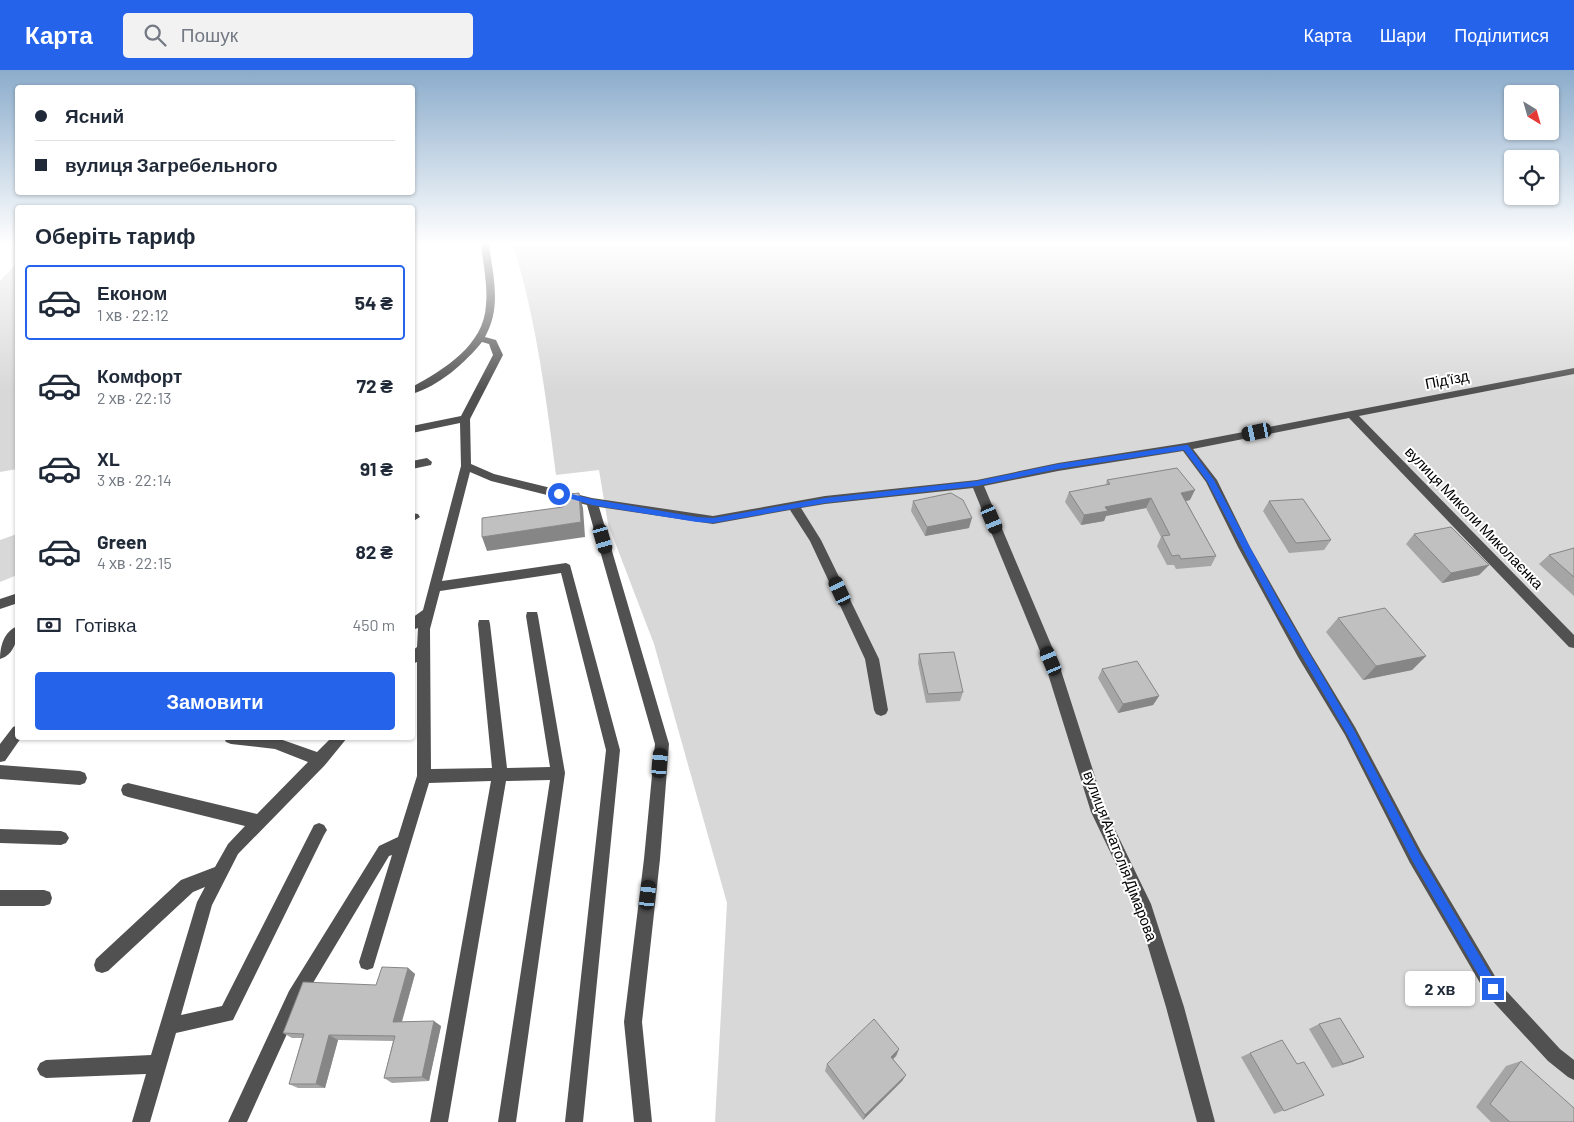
<!DOCTYPE html>
<html lang="uk">
<meta charset="utf-8">
<style>
body{margin:0;font-family:Barlow,sans-serif;background:#f2f2f3;color:#1f2937;height:100vh;display:flex;flex-direction:column;font-size:19px;white-space:nowrap}
*{box-sizing:border-box;margin:0}
p{font-size:16px;color:#747a83}
.icon{flex:none;width:28px;height:28px;fill:none;stroke:currentColor;stroke-width:2;stroke-linecap:round;stroke-linejoin:round}
.map{position:relative;flex:1;overflow:hidden}
.drawer{position:absolute;left:15px;top:135px;width:400px;height:535px;display:flex;flex-direction:column;background:#fff;border-radius:5px;box-shadow:0 1px 4px #0004}
.drawer>*{flex:none}
.banner{position:absolute;left:15px;top:15px;width:400px;height:110px;border-radius:5px;box-shadow:0 1px 4px #0004;display:grid;align-content:center;height:110px;padding:0 20px;background:#fff}
.needle{width:32px;rotate:143deg}
.buttons{position:absolute;left:1504px;top:15px;display:grid;gap:10px}
.buttons a{display:grid;place-items:center;width:55px;height:55px;border-radius:5px;background:#fff;box-shadow:0 1px 4px #0004;font-size:25px}
.end{position:absolute;width:22px;height:22px;margin:-11px;border:6px solid #2563eb;background:#fff;box-shadow:0 0 0 2px #fff}
.from{border-radius:50%}
.bubble{position:absolute;height:35px;border-radius:5px;background:#fff;box-shadow:0 1px 4px #0004;font-size:16px;font-weight:700;line-height:35px;text-align:center}
.car{position:absolute;width:15px;height:30px;margin:-15px -8px;border-radius:6px;box-shadow:0 0 4px 1px #0007;background:linear-gradient(#222 24%,#8ab4d8 0 40%,#222 0 76%,#8ab4d8 0 86%,#222 0)}
.banner b{display:flex;align-items:center;gap:18px;height:48px;font-size:19px}
.banner b+b{border-top:1px solid #e0e1e3}
.banner i{width:12px;height:12px;background:#1f2937}
ul{padding:0;list-style:none}
li{display:flex;align-items:center;gap:15px;height:75px;margin:0 10px 8px;padding:0 10px;border:2px solid transparent;border-radius:5px}
li div{flex:1}
li b{display:block;font-size:19px}
li em{font-style:normal;font-weight:700}
li.current{border-color:#2563eb}
li>.icon{width:45px;height:45px;stroke-width:1.5}
h2{padding:0 20px;font-size:22px;line-height:60px}
.pay{display:flex;align-items:center;gap:12px;height:55px;padding:0 20px;font-size:19px}
.pay p{margin-inline-start:auto}
.button{display:flex;gap:10px;margin-top:auto;padding:10px 20px}
.button a{flex:1;height:58px;border-radius:5px;background:#2563eb;color:#fff;font-size:20px;font-weight:700;line-height:58px;text-align:center}
header{display:flex;align-items:center;gap:30px;box-sizing:border-box;height:70px;padding:0 25px;background:#2563eb;color:#fff}
header strong{font-size:24px}
nav{display:flex;gap:28px;margin-inline-start:auto;font-size:18px}
.search{width:350px;height:45px;background:#f2f2f3;display:flex;align-items:center;gap:12px;box-sizing:border-box;padding:0 18px;border-radius:5px;color:#747a83;font-size:19px}
.map>svg:first-child{display:block}
</style>
<header>
<strong>Карта</strong>
<div class="search"><svg class="icon" aria-label="search" viewBox="0 0 24 24"><circle cx="10" cy="10" r="6"/><path d="M15 15l6 6"/></svg>Пошук</div>
<nav><a>Карта</a><a>Шари</a><a>Поділитися</a></nav>
</header>
<div class="map">
<svg width="1574" height="1052" viewBox="0 0 1574 1052">
<rect width="100%" height="100%" fill="#fff"/>
<g fill="#d8d8d8">
<path d="M513,174h1061v878h-859l12,-219 -73,-259 -46,-120 -9,-54 -43,5c-10,-79 -20,-156 -43,-231z"/>
<polygon points="17,193 17,399 0,402 0,211"/>
<polygon points="17,464 17,505 0,512 0,470"/>
</g>
<g fill="none" stroke-linecap="round" stroke-linejoin="round">
<g fill="#515151" fill-rule="evenodd">
<path d="M481,174h8c4,32 13,63 -4,93l11,3 7,15 -33,64 1,45 23,10 98,24 121,18 112,-20 152,-16 81,-17 128,-20 388,-75v6l-215,42 215,219v13l-5,-1 -220,-229 -156,31 24,31 33,67 58,102 47,78 67,126 77,130 61,66 14,11v20l-6,-3 -20,-16 -61,-66 -77,-132 -65,-128 -47,-78 -60,-110 -32,-65 -23,-31 -125,20 -74,15 74,175 48,150 45,93 33,103 31,115h-18l-31,-115 -30,-101 -45,-94 -47,-151 -71,-173 -148,16 -24,4 20,32 58,119 9,51 -2,4 -5,2 -5,-2 -2,-4 -9,-51 -55,-118 -20,-31 -77,14 -114,-17 70,237 -9,115 -18,163 10,100h-18l-10,-100 20,-163 11,-115 -68,-239 -96,-24 -21,-9 -28,109 124,-18 4,2 50,185 -37,372h-18l41,-372 -45,-177 -121,18 -10,38 1,140 61,-1 -14,-144 1,-4h10l1,4 17,144 43,-1 -24,-151 1,-4h10l1,4 27,157 -49,349h-18l52,-342 -44,1 -58,341h-18l61,-341 -62,2 -56,185 -6,2 -6,-2 -2,-6 33,-107 -3,1 -88,147 -54,119h-19l61,-131 90,-145 19,-9 19,-61v-114l-5,2v-13l5,-4 1,-19 -6,2v-12l11,-8 38,-144 -1,-43 -48,10v-7l49,-10 32,-61 -4,-11 -7,-2c-17,21 -43,44 -70,52v-7c33,-18 72,-42 74,-82 2,-20 -3,-41 -5,-61z"/>
<polygon points="427,388 432,392 431,395 412,399 412,391"/>
<polygon points="412,443 418,444 420,447 412,452"/>
<polygon points="18,523 18,533 0,539 0,529"/>
<path d="M18,556c0,13 -4,29 -18,33 0,-13 4,-28 18,-33z"/>
<polygon points="18,655 18,668 21,668 5,691 0,692 0,674 13,657"/>
<polygon points="224,668 277,668 317,682 331,668 347,668 325,695 238,784 212,835 181,945 222,936 314,755 319,753 324,755 327,760 324,765 233,950 176,963 150,1052 132,1052 146,1004 46,1008 40,1005 37,999 40,993 46,990 151,985 197,832 205,817 193,822 108,901 102,903 96,901 94,895 96,889 181,810 215,797 228,774 245,756 128,727 123,725 121,720 123,715 128,713 257,744 308,692 275,679 231,674 226,672"/>
<polygon points="0,695 80,701 85,703 87,708 85,713 80,715 0,709"/>
<polygon points="0,759 61,761 66,763 69,768 66,773 61,775 0,773"/>
<polygon points="0,820 44,820 50,822 52,828 50,834 44,836 0,836"/>
</g>
</g>
<g fill="#a5a5a5">
<polygon points="1107,410 1190,430 1186,431 1216,486 1211,496 1176,499 1174,495 1167,495 1157,476 1161,467 1146,438 1106,446 1104,451 1081,455 1065,432 1069,422 1106,415"/>
<polygon points="913,431 969,458 925,466 911,441"/>
<polygon points="1269,431 1331,470 1324,480 1289,483 1263,441"/>
<polygon points="1414,464 1489,495 1479,505 1442,513 1406,474"/>
<polygon points="1574,478 1574,526 1539,494 1549,485"/>
<polygon points="1338,548 1426,586 1412,600 1363,610 1326,562"/>
<polygon points="919,584 963,622 960,631 926,633 918,593"/>
<polygon points="1102,599 1159,626 1153,635 1118,643 1098,608"/>
<polygon points="408,898 415,904 402,952 441,956 429,1011 392,1013 384,1008 393,971 338,970 325,1018 298,1018 289,1014 302,968 292,968 283,963 376,915"/>
<polygon points="1319,954 1364,987 1332,998 1309,959"/>
<polygon points="899,979 896,986 893,989 906,1005 902,1011 863,1050 825,1001 827,994"/>
<polygon points="1250,983 1297,994 1324,1025 1274,1044 1241,987"/>
<polygon points="1521,991 1574,1052 1491,1052 1476,1037 1506,996"/>
</g>
<g fill="#868686">
<polygon points="1195,420 1190,430 1176,433 1181,423"/>
<polygon points="579,423 583,438 585,467 487,481 482,467 581,452"/>
<polygon points="1151,428 1146,438 1106,446 1104,451 1081,455 1084,445 1105,437"/>
<polygon points="972,448 969,458 925,466 927,457"/>
<polygon points="1489,495 1479,505 1442,513 1451,503"/>
<polygon points="1426,586 1412,600 1363,610 1376,596"/>
<polygon points="1159,626 1153,635 1118,643 1123,634"/>
<polygon points="408,898 415,904 400,957 393,952"/>
<polygon points="434,951 441,956 429,1011 422,1007"/>
<polygon points="329,965 338,970 325,1018 316,1014"/>
<polygon points="899,979 896,986 888,994 891,987"/>
<polygon points="1364,987 1352,992 1332,998 1343,994"/>
<polygon points="906,1005 902,1011 863,1050 865,1045"/>
</g>
<g fill="#c0c0c0" stroke="#868686">
<polygon points="1177,398 1195,420 1181,423 1216,486 1181,489 1179,485 1172,486 1162,466 1170,465 1151,428 1105,437 1108,441 1084,445 1069,422 1110,414 1107,410"/>
<polygon points="579,423 581,452 482,467 482,448 563,437 562,425"/>
<polygon points="951,423 963,430 972,448 927,457 913,431"/>
<polygon points="1303,429 1331,470 1296,473 1269,431"/>
<polygon points="1451,457 1489,495 1451,503 1414,464"/>
<polygon points="1574,478 1574,507 1549,485"/>
<polygon points="1385,538 1426,586 1376,596 1338,548"/>
<polygon points="954,582 963,622 928,624 919,584"/>
<polygon points="1137,591 1159,626 1123,634 1102,599"/>
<polygon points="382,897 408,898 393,952 434,951 422,1007 384,1008 395,966 329,965 316,1014 289,1014 304,964 283,963 303,912 376,915"/>
<polygon points="1340,948 1364,987 1343,994 1319,954"/>
<polygon points="874,949 899,979 891,987 906,1005 865,1045 827,994"/>
<polygon points="1282,970 1297,994 1304,992 1324,1025 1284,1041 1250,983"/>
<polygon points="1521,991 1574,1038 1574,1052 1510,1052 1490,1034"/>
</g>
<linearGradient id="sky" x2="0" y2="1"><stop stop-color="#8baccb"/><stop offset="0.54" stop-color="#fff"/><stop offset="1" stop-color="#fff" stop-opacity="0"/></linearGradient>
<rect width="1574" height="321" fill="url(#sky)"/>
<polygon fill="#2563eb" points="1186,375 1188,375 1214,410 1281,535 1353,658 1420,785 1497,915 1498,919 1497,923 1493,925 1489,923 1413,792 1347,664 1275,540 1207,411 1184,380 1058,399 977,416 825,433 713,453 697,452 592,435 555,424 559,421 592,429 697,447 713,448 825,428 977,411 1058,394"/>
<g text-anchor="middle" stroke-width="4" stroke-linejoin="round" paint-order="stroke">
<g font-size="15" fill="#000" stroke="#fff">
<text transform="translate(1447 310) rotate(-11)" y="5">Під'їзд</text>
<text transform="translate(1474 448) rotate(46)" y="5">вулиця Миколи Миколаєнка</text>
<text transform="translate(1120 786) rotate(69)" y="5">вулиця Анатолія Дімарова</text>
</g>
</g>
</svg>
<div class="buttons">
<a><svg class="needle" viewBox="-14 -14 28 28"><path d="M0-13l5 13h-10z" fill="#e53935"/><path d="M0 13l5-13h-10z" fill="#747a83"/></svg></a>
<a><svg class="icon" aria-label="locate" viewBox="0 0 24 24"><circle cx="12" cy="12" r="6"/><path d="M12 2v4M12 18v4M2 12h4M18 12h4"/></svg></a>
</div>
<i class="end from" style="left:559px;top:424px"></i>
<i class="end" style="left:1493px;top:919px"></i>
<div class="bubble" style="left:1405px;top:901px;width:70px">2 хв</div>
<i class="car" style="left:1257px;top:362px;rotate:258deg"></i>
<i class="car" style="left:992px;top:449px;rotate:157deg"></i>
<i class="car" style="left:603px;top:469px;rotate:164deg"></i>
<i class="car" style="left:840px;top:521px;rotate:335deg"></i>
<i class="car" style="left:1051px;top:591px;rotate:337deg"></i>
<i class="car" style="left:660px;top:693px;rotate:5deg"></i>
<i class="car" style="left:648px;top:825px;rotate:6deg"></i>
<div class="banner">
<b><i class="from"></i>Ясний</b>
<b><i></i>вулиця Загребельного</b>
</div>
<section class="drawer">
<h2>Оберіть тариф</h2>
<ul>
<li class="current"><svg class="icon" aria-label="car" viewBox="0 0 24 24"><path d="M5 17H2v-5l4-1 3-4h7l3 4 3 1v5h-3M9 17h6M6 11h13"/><circle cx="7" cy="17" r="2"/><circle cx="17" cy="17" r="2"/></svg><div><b>Економ</b><p>1 хв · 22:12</p></div><em>54 ₴</em></li>
<li><svg class="icon" aria-label="car" viewBox="0 0 24 24"><path d="M5 17H2v-5l4-1 3-4h7l3 4 3 1v5h-3M9 17h6M6 11h13"/><circle cx="7" cy="17" r="2"/><circle cx="17" cy="17" r="2"/></svg><div><b>Комфорт</b><p>2 хв · 22:13</p></div><em>72 ₴</em></li>
<li><svg class="icon" aria-label="car" viewBox="0 0 24 24"><path d="M5 17H2v-5l4-1 3-4h7l3 4 3 1v5h-3M9 17h6M6 11h13"/><circle cx="7" cy="17" r="2"/><circle cx="17" cy="17" r="2"/></svg><div><b>XL</b><p>3 хв · 22:14</p></div><em>91 ₴</em></li>
<li><svg class="icon" aria-label="car" viewBox="0 0 24 24"><path d="M5 17H2v-5l4-1 3-4h7l3 4 3 1v5h-3M9 17h6M6 11h13"/><circle cx="7" cy="17" r="2"/><circle cx="17" cy="17" r="2"/></svg><div><b>Green</b><p>4 хв · 22:15</p></div><em>82 ₴</em></li>
</ul>
<div class="pay"><svg class="icon" aria-label="cash" viewBox="0 0 24 24"><path d="M3 7h18v10H3z"/><circle cx="12" cy="12" r="2"/></svg>Готівка<p>450 m</p></div>
<div class="button"><a>Замовити</a></div>
</section>
</div>
